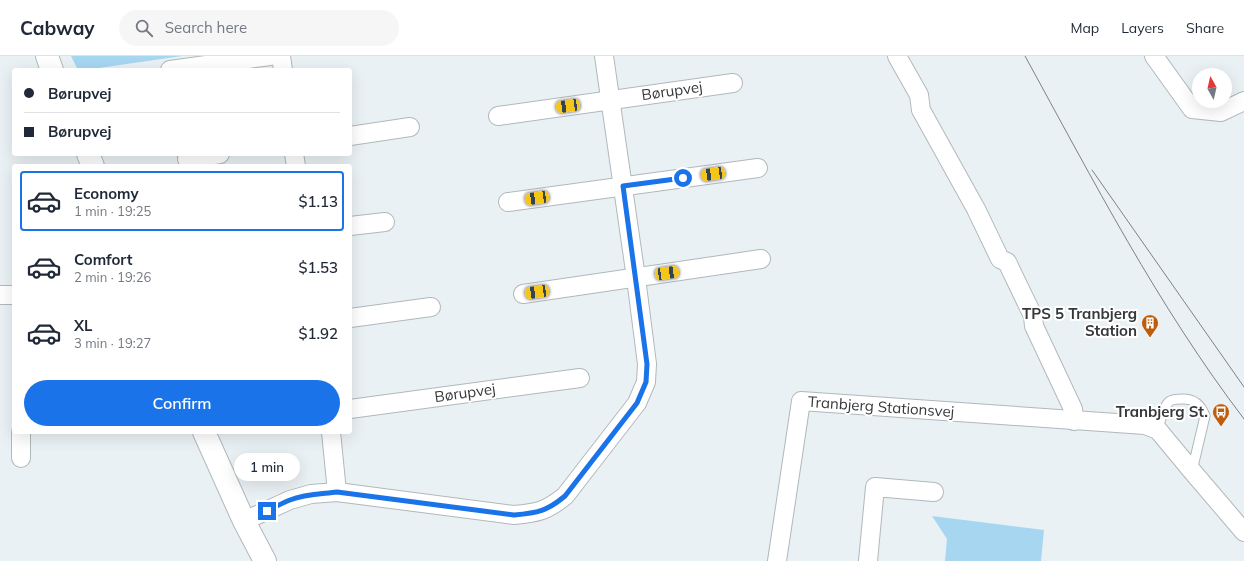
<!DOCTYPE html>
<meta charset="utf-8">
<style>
body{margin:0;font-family:Mulish,sans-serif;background:#f6f6f7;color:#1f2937;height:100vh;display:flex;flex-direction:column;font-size:15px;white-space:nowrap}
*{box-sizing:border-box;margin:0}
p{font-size:13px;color:#747a83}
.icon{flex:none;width:22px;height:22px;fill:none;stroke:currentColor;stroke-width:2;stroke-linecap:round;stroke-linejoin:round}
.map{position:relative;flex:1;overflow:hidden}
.sheet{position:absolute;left:12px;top:108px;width:340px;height:270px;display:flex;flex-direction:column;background:#fff;border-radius:4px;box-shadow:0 4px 16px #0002}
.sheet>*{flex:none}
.top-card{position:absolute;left:12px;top:12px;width:340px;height:88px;border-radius:4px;box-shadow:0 4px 16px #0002;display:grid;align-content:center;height:88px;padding:0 12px;background:#fff}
.needle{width:26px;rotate:352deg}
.buttons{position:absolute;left:1192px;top:12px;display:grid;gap:8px}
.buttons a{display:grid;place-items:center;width:40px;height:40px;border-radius:50%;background:#fff;box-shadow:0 4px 16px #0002;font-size:20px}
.end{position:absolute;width:18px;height:18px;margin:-9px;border:5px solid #1a73e8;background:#fff;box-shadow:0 0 0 2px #fff}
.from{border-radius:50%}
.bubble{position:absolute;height:28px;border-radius:14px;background:#fff;box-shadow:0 4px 16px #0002;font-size:13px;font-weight:600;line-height:28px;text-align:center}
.car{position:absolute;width:12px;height:24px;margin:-12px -6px;border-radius:5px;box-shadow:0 0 3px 1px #0007;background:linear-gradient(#f5c518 24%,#345 0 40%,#f5c518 0 76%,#345 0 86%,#f5c518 0)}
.top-card b{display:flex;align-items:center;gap:14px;height:38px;font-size:15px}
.top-card b+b{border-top:1px solid #e0e1e3}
.top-card i{width:10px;height:10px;background:#1f2937}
ul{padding:7px 0 0;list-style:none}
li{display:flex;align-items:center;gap:12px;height:60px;margin:0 8px 6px;padding:0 4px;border:2px solid transparent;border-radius:4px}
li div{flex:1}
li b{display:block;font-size:15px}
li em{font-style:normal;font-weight:600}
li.on{border-color:#1a73e8}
li>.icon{width:36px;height:36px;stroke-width:1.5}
.primary-button{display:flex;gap:8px;margin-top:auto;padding:8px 12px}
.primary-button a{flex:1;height:46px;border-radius:24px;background:#1a73e8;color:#fff;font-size:16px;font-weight:600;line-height:46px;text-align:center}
header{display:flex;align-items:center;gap:24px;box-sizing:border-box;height:56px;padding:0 20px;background:#fff;border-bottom:1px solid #e0e1e3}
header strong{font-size:19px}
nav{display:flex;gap:22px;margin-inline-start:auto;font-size:14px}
.search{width:280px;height:36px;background:#f6f6f7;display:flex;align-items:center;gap:10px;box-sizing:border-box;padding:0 14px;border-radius:22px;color:#747a83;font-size:15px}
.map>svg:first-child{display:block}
</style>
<header>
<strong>Cabway</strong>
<div class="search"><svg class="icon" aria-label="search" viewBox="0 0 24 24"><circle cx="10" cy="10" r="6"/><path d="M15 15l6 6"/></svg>Search here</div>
<nav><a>Map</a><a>Layers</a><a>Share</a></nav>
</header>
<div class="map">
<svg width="1244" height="505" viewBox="0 0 1244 505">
<rect width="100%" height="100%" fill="#eaf1f4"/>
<g fill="#a7d6f0">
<polygon points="71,0 182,0 85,14 78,14"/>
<polygon points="932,460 1044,474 1041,505 945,505 947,483"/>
</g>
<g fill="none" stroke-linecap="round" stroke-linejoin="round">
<g stroke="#b1b8bb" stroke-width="11">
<path id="service" d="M1158,374c2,-8 5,-24 12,-29 3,-2 9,-2 13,-2 12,0 18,6 22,17l-13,55"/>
</g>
<g stroke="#b1b8bb" stroke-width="20">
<g id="minor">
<polyline points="281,0 283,14"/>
<polyline points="897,0 919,39 921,54 976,153 1000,203 1007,206 1033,260 1034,270 1073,353 1074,365"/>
<polyline points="1154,0 1192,53 1221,56 1244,45"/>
<polyline points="170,14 270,0"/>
<polyline points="498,60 733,27"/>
<polyline points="350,80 410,71"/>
<polyline points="294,98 296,110"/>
<polyline points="187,103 220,98"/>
<polyline points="508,146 758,112"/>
<polyline points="350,170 385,166"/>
<polyline points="523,238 761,203"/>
<polyline points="0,239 14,239"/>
<polyline points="350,262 431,251"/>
<polyline points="350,353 580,322"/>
<polyline points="21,376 21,402"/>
<polyline points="331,376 337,436"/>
<path d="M244,465l46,-21 21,-6 26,-2 177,23c24,-2 32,-4 51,-19l72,-93 9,-21 1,-18 -11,-86 -32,-222"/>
<polyline points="777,505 801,345 1145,369 1158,374 1192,415 1244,476"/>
<polyline points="868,505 875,431 934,436"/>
</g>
</g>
<g stroke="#b1b8bb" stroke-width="24">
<g id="tertiary">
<polyline points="47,0 52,14"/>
<polyline points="88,98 93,110"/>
<polyline points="204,376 244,465 265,505"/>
</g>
</g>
<use href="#service" stroke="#fff" stroke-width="9"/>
<use href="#minor" stroke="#fff" stroke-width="18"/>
<use href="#tertiary" stroke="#fff" stroke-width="22"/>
<g stroke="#7d8183" stroke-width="1">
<path d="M1025,0c68,124 133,250 219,363"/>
<polyline points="1092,114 1244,331"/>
</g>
</g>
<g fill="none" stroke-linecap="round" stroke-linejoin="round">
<path stroke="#1a73e8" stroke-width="5" d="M267,455c8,-4 15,-8 23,-11 15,-6 31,-6 47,-8l177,23c24,-2 33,-4 51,-19l72,-93 9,-21 1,-18 -24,-178 60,-8"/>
</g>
<defs>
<g id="building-pin" transform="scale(0.9)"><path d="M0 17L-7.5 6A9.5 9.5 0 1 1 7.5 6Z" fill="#bb5e0e" stroke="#fff"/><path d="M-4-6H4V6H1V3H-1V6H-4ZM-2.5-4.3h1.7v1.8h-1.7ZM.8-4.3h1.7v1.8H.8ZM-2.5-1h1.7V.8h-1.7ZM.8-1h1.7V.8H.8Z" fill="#fff"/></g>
<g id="bus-pin" transform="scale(0.9)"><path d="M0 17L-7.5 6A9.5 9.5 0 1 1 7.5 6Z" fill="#bb5e0e" stroke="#fff"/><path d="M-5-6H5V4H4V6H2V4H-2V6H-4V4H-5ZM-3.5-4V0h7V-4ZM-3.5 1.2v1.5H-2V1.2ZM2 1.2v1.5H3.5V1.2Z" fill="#fff"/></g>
</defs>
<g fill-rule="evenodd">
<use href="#building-pin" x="1150" y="267"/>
<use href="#bus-pin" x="1221" y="356"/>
</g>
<g text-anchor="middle" stroke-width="4" stroke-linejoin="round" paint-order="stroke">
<g font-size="15" fill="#36383a" stroke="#fff">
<text transform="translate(672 35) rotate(-8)" y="5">Børupvej</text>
<text transform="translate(465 337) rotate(-8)" y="5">Børupvej</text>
<text transform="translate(881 351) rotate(4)" y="5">Tranbjerg Stationsvej</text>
</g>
<g font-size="15" font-weight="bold" fill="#36383a" stroke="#fff" text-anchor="end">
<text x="1137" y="263">TPS 5 Tranbjerg<tspan x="1137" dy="17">Station</tspan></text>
<text x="1208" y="361">Tranbjerg St.</text>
</g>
</g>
</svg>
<div class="buttons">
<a><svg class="needle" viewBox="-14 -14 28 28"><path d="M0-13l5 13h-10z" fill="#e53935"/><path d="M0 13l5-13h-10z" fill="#747a83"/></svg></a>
</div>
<i class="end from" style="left:683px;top:122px"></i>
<i class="end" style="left:267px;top:455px"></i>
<div class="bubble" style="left:234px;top:397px;width:66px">1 min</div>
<i class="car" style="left:568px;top:50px;rotate:262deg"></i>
<i class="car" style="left:713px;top:118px;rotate:262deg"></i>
<i class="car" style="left:537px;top:142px;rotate:262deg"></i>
<i class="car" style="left:667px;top:217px;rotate:82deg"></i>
<i class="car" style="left:537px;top:236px;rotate:262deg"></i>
<div class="top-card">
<b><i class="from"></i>Børupvej</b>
<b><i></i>Børupvej</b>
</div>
<section class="sheet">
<ul>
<li class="on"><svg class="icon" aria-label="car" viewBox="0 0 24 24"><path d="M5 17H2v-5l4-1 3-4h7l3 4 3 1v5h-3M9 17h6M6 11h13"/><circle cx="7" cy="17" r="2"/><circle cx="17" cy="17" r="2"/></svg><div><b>Economy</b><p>1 min · 19:25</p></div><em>$1.13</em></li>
<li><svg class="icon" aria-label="car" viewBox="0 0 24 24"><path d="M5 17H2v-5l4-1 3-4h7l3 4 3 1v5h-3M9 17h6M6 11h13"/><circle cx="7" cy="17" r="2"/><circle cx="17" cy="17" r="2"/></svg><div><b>Comfort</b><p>2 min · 19:26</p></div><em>$1.53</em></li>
<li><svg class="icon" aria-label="car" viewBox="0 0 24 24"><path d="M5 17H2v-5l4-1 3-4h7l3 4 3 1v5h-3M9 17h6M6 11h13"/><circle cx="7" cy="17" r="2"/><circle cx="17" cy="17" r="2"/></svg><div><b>XL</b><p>3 min · 19:27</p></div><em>$1.92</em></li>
</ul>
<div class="primary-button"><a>Confirm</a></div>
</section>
</div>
